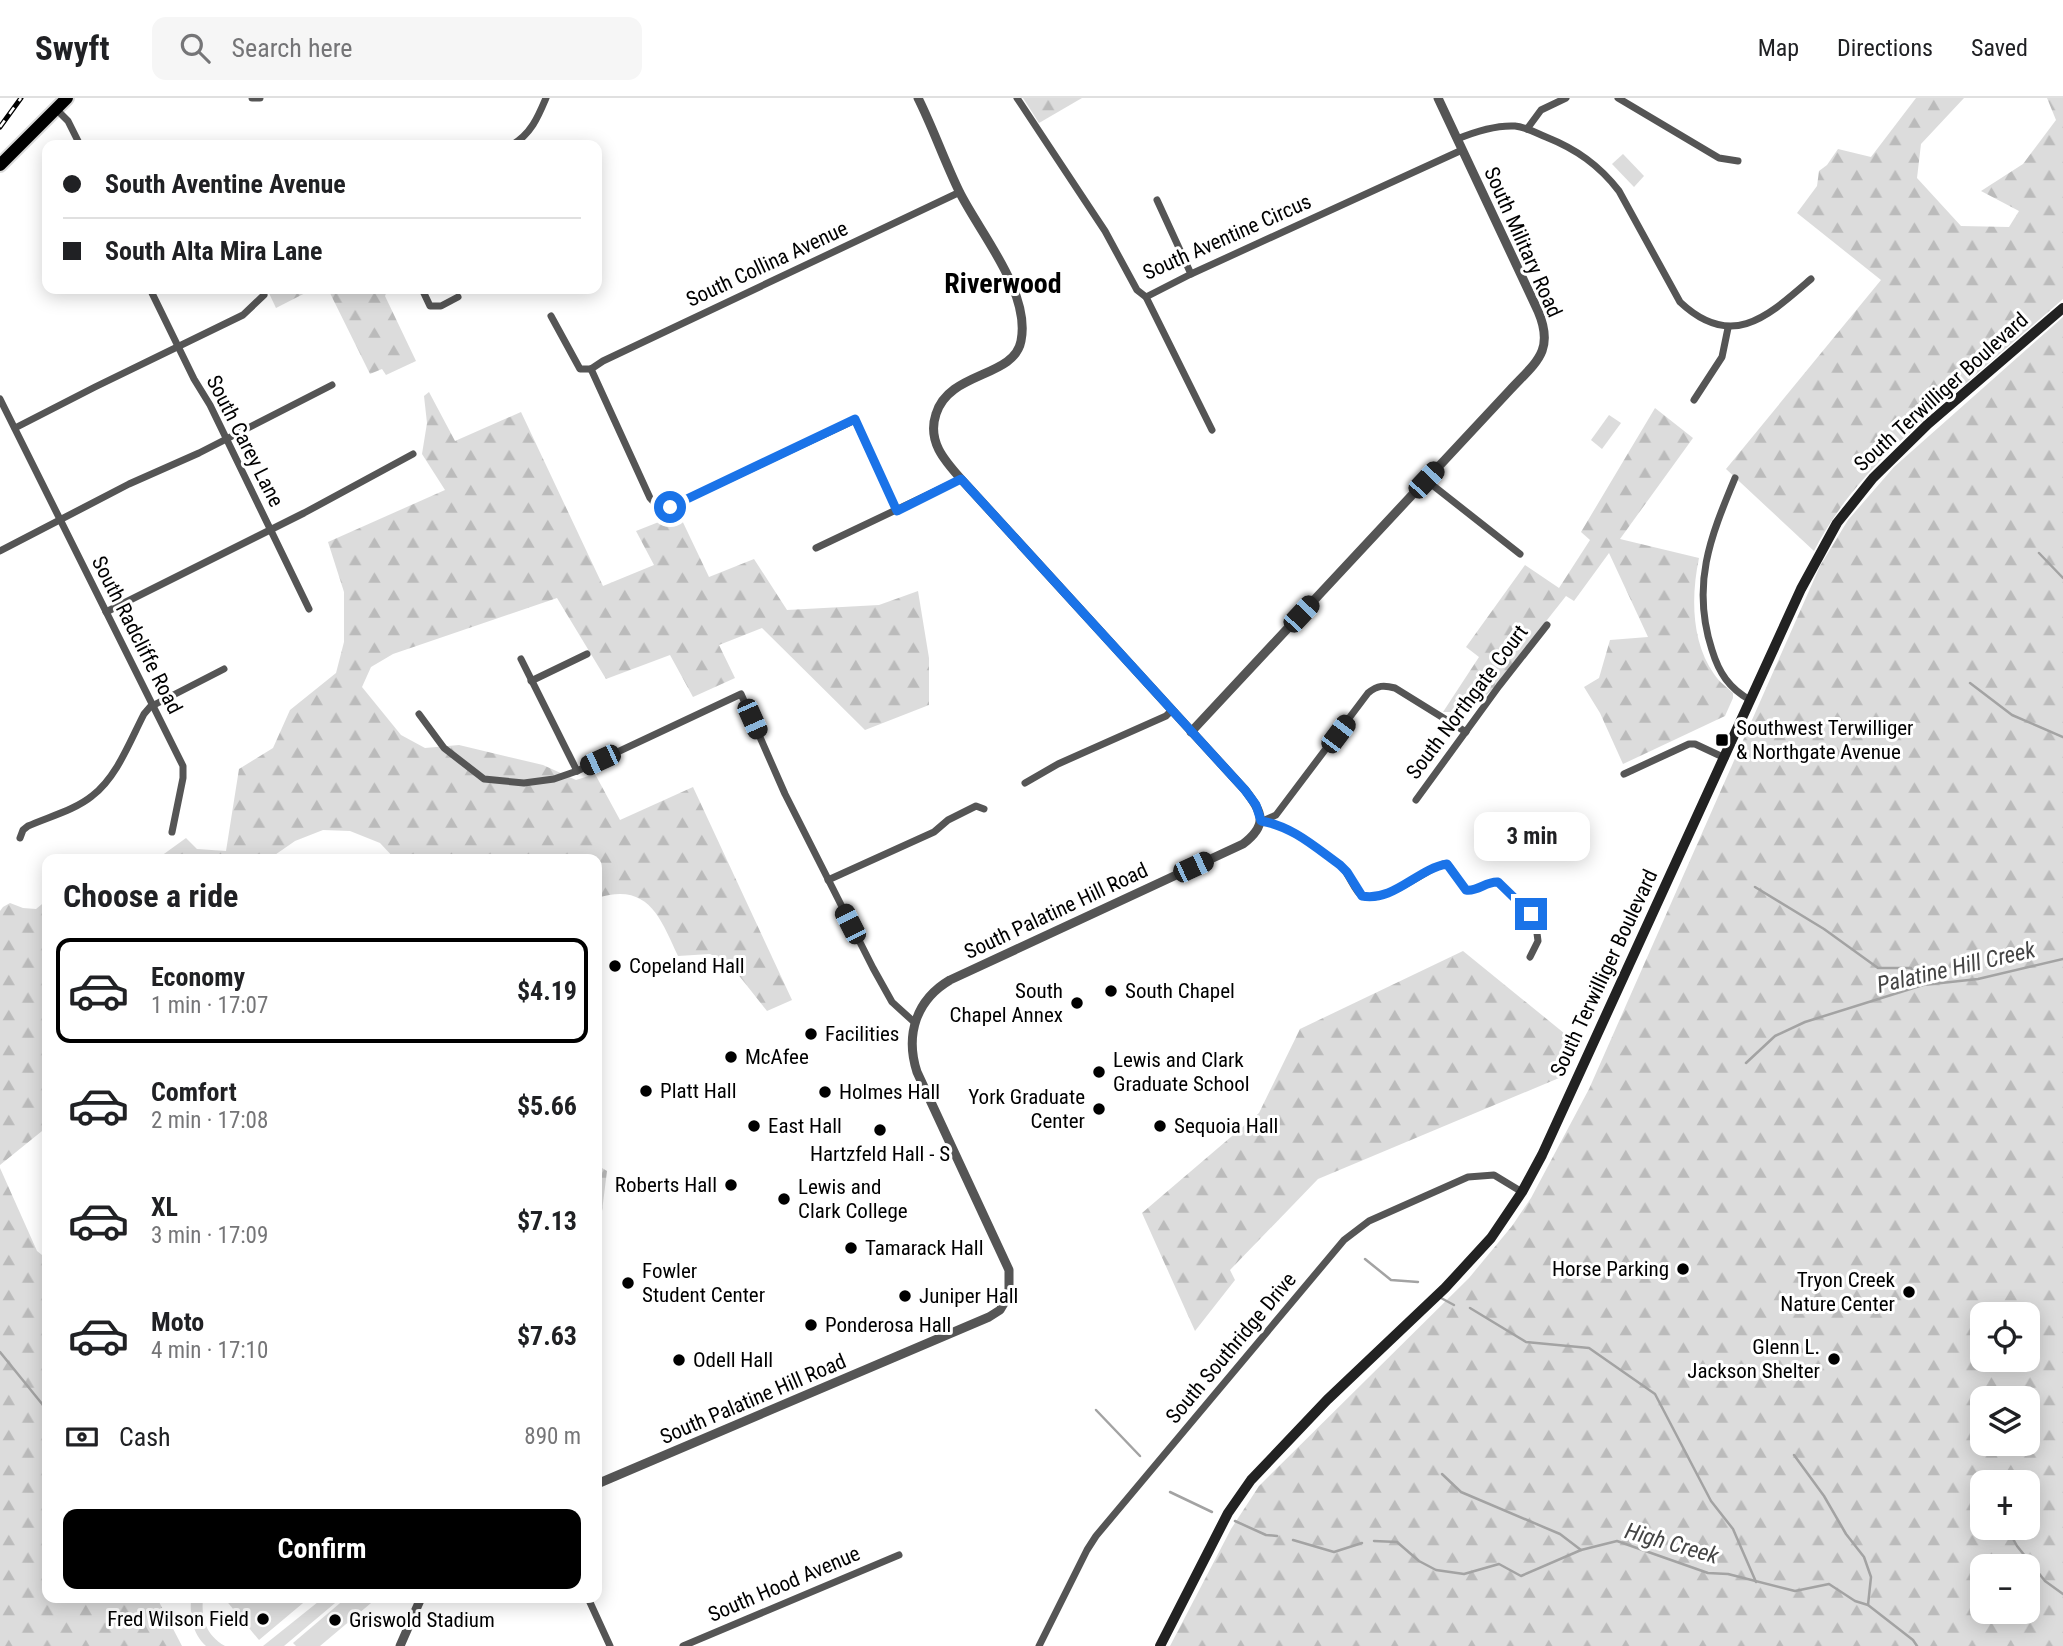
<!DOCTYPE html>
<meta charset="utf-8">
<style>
body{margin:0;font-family:"Roboto Condensed",sans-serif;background:#f6f6f6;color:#202124;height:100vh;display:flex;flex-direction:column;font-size:26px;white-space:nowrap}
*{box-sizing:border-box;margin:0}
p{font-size:23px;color:#757577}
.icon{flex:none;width:38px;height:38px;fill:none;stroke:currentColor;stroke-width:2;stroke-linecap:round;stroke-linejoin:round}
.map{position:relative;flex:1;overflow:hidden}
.side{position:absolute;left:42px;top:756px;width:560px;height:749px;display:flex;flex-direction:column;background:#fff;border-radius:14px;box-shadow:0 4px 18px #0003}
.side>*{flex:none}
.top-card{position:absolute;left:42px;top:42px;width:560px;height:154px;border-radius:14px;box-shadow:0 4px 18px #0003;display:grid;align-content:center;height:154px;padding:0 21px;background:#fff}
.fabs{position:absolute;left:1970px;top:1204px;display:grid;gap:14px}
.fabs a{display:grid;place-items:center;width:70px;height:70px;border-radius:14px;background:#fff;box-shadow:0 4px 18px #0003;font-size:35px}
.end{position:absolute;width:32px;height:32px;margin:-16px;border:9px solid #1a73e8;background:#fff;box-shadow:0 0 0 4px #fff}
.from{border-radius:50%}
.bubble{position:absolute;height:49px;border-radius:14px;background:#fff;box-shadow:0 4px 18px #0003;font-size:23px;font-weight:700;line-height:49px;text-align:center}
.car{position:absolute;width:21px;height:42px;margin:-21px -10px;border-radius:9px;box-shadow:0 0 5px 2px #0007;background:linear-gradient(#222 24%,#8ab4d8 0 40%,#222 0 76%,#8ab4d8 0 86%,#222 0)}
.top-card b{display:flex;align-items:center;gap:24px;height:66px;font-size:26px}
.top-card b+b{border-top:2px solid #e0e0e0}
.top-card i{width:18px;height:18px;background:#202124}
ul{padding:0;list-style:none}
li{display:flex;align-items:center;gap:21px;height:105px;margin:0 14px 10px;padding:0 7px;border:4px solid transparent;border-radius:14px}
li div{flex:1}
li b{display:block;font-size:26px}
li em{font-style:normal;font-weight:700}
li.selected{border-color:#000}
li>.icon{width:63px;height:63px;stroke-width:1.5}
h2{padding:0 21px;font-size:32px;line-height:84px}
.pay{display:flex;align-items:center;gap:18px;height:77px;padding:0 21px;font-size:26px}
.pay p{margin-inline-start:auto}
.primary-button{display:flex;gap:14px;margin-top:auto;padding:14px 21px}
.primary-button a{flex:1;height:80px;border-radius:14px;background:#000;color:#fff;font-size:28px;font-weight:700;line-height:80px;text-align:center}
header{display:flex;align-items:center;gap:42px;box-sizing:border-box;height:98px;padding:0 35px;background:#fff;border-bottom:2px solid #e0e0e0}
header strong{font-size:33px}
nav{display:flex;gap:38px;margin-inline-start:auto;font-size:24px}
.search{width:490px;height:63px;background:#f6f6f6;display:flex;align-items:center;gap:18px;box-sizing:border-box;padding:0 24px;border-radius:14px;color:#757577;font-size:26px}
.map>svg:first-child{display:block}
</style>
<header>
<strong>Swyft</strong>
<div class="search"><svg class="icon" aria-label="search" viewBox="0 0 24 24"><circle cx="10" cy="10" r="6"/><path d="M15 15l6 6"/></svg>Search here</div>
<nav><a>Map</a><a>Directions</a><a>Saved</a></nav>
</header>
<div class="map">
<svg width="2063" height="1548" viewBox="0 0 2063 1548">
<defs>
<pattern id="forest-firs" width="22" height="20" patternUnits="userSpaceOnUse" patternTransform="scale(1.75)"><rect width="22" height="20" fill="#dcdcdc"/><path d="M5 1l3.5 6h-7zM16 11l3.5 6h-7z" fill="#bbb"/></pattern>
</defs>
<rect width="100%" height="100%" fill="#fff"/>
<g fill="url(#forest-firs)" fill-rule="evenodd">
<polygon points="1023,0 1082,0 1039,25"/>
<path d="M1916,0h48l-43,46 -4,34 44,48 48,1 10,-16 -38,-20 42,-27 33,-44 -9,-22h16v201c-35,31 -71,61 -106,92 -57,49 -108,92 -143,160l-88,-82 155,-189 -84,-67 20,-27 2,-15 8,-6 11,-16 33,8z"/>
<polygon points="267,191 313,191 276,210"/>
<polygon points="328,191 393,191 387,193 385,198 416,263 386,277 382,271 370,276"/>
<path d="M2063,219v1329h-893l61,-117 28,-43 210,-208 43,-52 19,-28 58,-109 231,-523 28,-46 46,-53zM2028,1216v46h-45v-46zM2028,1300v46h-45v-46zM1983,1384h45v46h-45zM1983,1468h45v46h-45z"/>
<path d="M429,294l26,49 66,-29 82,174 51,-21 -18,-34 43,-17 30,63 45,-18 33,51 92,-5 39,-14 11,67v47l-64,25 -103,-102 -43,17 16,33 -42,19 -23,-42 -64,24 -49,-81 -164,56 -22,13 -9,20 39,48 24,13 34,-3 84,20 33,15 19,-6 25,46 73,-33 99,213 -25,11 -38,-48 -19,-9 -32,2c-18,-39 -30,-74 -81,-58v-39h-202l-15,-16 -30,-12 -27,-1 -28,11 -26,18h-112l29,-21 11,11 29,2 13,-82 34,-21 17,-38 46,-37 8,-31v-50l-16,-50 117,-52 -23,-36 5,-31 -3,-27z"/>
<path d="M1655,310l38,30 -73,101 79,19c-8,38 -8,83 15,116 5,8 13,13 19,19v5l-8,18 -102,48 -23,-51 -16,-26 15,-9 11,-38 38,-3 -39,-84 -35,48 -8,-5 -74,94c-15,14 -27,23 -49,22l36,-55 -13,-10 59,-82 34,23 31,-48 -9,-8z"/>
<polygon points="47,802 47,1029 0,1067 0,813 3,809 10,805 23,810 36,811"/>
<polygon points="1463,853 1575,944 1559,980 1318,1081 1230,1172 1235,1182 1195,1233 1142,1115 1259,1015 1300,931"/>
<polygon points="597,1067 607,1073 600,1129 597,1133"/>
<polygon points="0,1070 37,1153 47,1161 47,1500 157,1500 182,1548 0,1548"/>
</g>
<g fill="#dcdcdc">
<polygon points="1623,56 1644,78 1634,89 1612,66"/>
<polygon points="1609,317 1621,325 1602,351 1591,342"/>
<path d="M191,1500h12c-2,21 3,37 22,48h-19c-14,-13 -16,-30 -15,-48z"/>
<polygon points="224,1500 309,1500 259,1542"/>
<polygon points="323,1500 341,1500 284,1548 263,1548"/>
<polygon points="346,1500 377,1500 320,1548 296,1548 293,1545"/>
</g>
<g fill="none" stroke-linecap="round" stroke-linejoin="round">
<g stroke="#a3a3a3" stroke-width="2.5">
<polyline points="2039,455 2063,480"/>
<polyline points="1970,585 2012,617 2063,639"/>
<polyline points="1755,789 1824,831 1878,870 1911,870 1922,886"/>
<polyline points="1746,965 1775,938 1805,924 1923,887 1978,881 2063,861"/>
<polyline points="1365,1161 1391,1182 1418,1184"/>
<polyline points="1441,1200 1454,1207"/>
<polyline points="1470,1210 1526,1244 1589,1250 1655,1296 1711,1403 1733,1431 1756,1484"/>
<polyline points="0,1254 47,1312"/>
<polyline points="1096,1312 1140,1358"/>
<polyline points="1794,1357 1824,1398 1846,1436 1864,1459 1871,1479 1868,1507"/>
<polyline points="1442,1376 1461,1394 1560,1436 1581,1452"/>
<polyline points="1170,1394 1212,1414"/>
<polyline points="1235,1423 1266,1437 1277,1438"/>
<polyline points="2007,1430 2017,1448 2045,1483 2063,1496"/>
<polyline points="1293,1442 1334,1454 1362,1445"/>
<polyline points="1374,1443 1397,1444 1419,1463 1436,1472 1464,1476 1499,1466 1521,1478 1581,1452 1617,1443 1708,1475 1728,1476 1795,1493 1829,1486 1855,1503 1868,1507 1913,1542 1917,1548"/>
</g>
<g stroke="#dbdbdb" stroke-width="16">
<polyline id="primary" points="0,67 67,0"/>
</g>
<g stroke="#555" stroke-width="7">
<polyline points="252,0 260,0"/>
<polyline points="1017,0 1105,133 1137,192 1146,199 1212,332"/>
<polyline points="1618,0 1719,60 1738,63"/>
<polyline points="56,11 68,23 80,47"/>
<polyline points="1527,31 1541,12 1566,0"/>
<path d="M1457,41c17,-7 40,-14 58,-13 11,1 21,7 31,11 30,12 53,28 73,54l61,111c52,49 88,14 131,-23"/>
<path d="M512,47c19,-11 26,-28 34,-47"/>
<polyline points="1157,102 1191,176"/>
<polyline points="150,191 194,281 210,307 309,511"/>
<polyline points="422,191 430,208 441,208 458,199"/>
<polyline points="1146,199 1191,176 1462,52"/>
<polyline points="551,218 580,271 591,271"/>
<polyline points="591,271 650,400 659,410 670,409 855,322 897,413"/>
<polyline points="591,271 603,263 960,94"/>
<polyline points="0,301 183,668 183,680 172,734"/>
<polyline points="1694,302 1722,259 1728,230"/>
<polyline points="15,330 95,289 243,217 264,197"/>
<path d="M1735,380c-25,60 -44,107 -23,172 7,23 17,38 38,50"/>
<polyline points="1426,382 1520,456"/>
<polyline points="816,450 961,381"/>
<polyline points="0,453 129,386 199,355 332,287"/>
<polyline points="106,514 304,415 413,356"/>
<polyline points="521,561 577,673"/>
<polyline points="531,583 587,556"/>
<polyline points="419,616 444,650 484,681 524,685 554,681 577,673 741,596 785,696 873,870 892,904 914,924"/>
<polyline points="1624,676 1689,646 1695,646 1725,660"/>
<polyline points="1025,685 1058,666 1166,618 1171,613"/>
<polyline points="1416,702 1499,588 1547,527"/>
<path d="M1265,722l11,-5 92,-122c10,-8 16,-8 27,-5l71,44"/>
<path d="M1261,723c32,5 54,26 79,44 9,8 15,28 22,31 20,9 62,-25 81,-32l7,3 16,23c12,2 20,-9 32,-8l37,36 3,23 -8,16"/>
<path d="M20,740l3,-8 5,-4c20,-9 47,-16 64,-30 25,-19 38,-55 52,-82l6,-7 74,-38"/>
<polyline points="828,782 934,734 948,722 976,708 984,711"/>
<polyline points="588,1500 610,1548"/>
<polyline points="683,1548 899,1457"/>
<polyline points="1039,1548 1087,1452 1096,1438 1344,1142 1369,1123 1468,1079 1494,1077 1522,1094"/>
</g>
<g stroke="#555" stroke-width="9">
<path d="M1191,634l319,-342c26,-28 45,-39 28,-79l-100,-213"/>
<path d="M597,1386l392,-167 11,-7 9,-15v-25l-92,-198c-12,-37 -1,-72 33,-92l293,-136c25,-19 20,-31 2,-54l-284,-311c-17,-19 -34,-38 -25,-65 13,-43 78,-36 85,-73 10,-49 -42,-109 -62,-150 -15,-31 -26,-63 -41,-93"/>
<polyline points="400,1548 421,1500"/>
</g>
<polyline stroke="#222" stroke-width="10" points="1160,1548 1228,1415 1251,1382 1327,1302 1445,1190 1491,1140 1522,1094 1542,1057 1801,491 1837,425 1873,380 1928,326 2063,210"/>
<use href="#primary" stroke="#000" stroke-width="12"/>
<g stroke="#000" stroke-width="5">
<polyline id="rail" points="0,29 21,0"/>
</g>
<use href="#rail" stroke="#fff" stroke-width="2.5" stroke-dasharray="8" stroke-linecap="butt"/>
</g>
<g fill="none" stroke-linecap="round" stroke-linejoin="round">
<path stroke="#1a73e8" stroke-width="9" d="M670,409l185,-88 42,92 64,-32 284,311 11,15 5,16c31,5 54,26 79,44l7,7 15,24c32,6 55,-27 85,-32l19,26c12,2 20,-9 32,-8l33,32"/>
</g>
<g fill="#000" stroke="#fff" stroke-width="2.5">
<rect x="1715" y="635" width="14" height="14" rx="3.5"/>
<circle cx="615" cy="868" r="7"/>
<circle cx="1111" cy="893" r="7"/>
<circle cx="1077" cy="905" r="7"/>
<circle cx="811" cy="936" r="7"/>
<circle cx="731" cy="959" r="7"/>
<circle cx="1099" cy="974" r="7"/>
<circle cx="646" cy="993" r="7"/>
<circle cx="825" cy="994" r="7"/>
<circle cx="1099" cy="1011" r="7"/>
<circle cx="754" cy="1028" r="7"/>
<circle cx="1160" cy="1028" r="7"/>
<circle cx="880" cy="1032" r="7"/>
<circle cx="731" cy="1087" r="7"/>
<circle cx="784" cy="1101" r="7"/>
<circle cx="851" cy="1150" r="7"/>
<circle cx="1683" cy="1171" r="7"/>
<circle cx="628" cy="1185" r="7"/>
<circle cx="1909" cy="1194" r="7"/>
<circle cx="905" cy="1198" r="7"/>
<circle cx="811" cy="1227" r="7"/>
<circle cx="1834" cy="1261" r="7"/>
<circle cx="679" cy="1262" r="7"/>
<circle cx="263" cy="1521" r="7"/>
<circle cx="335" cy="1522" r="7"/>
</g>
<g text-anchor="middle" stroke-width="6" stroke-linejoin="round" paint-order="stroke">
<g font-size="21" fill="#000" stroke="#fff">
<text transform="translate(1227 139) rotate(-24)" y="7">South Aventine Circus</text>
<text transform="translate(1523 144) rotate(66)" y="7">South Military Road</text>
<text transform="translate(767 166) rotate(-25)" y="7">South Collina Avenue</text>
<text transform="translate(1941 294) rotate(-42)" y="7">South Terwilliger Boulevard</text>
<text transform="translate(245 343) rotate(63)" y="7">South Carey Lane</text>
<text transform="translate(137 537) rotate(63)" y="7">South Radcliffe Road</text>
<text transform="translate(1467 604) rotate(-53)" y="7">South Northgate Court</text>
<text transform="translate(1056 813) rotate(-25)" y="7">South Palatine Hill Road</text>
<text transform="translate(1604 875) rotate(-65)" y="7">South Terwilliger Boulevard</text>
<text transform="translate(1231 1250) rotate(-50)" y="7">South Southridge Drive</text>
<text transform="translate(753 1301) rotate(-23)" y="7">South Palatine Hill Road</text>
<text transform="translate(784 1486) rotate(-23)" y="7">South Hood Avenue</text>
</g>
<g font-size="21" fill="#000" stroke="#fff" text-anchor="start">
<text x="1736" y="637">Southwest Terwilliger<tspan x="1736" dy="24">&amp; Northgate Avenue</tspan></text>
<text x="629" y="875">Copeland Hall</text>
<text x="1063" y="900" text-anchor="end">South<tspan x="1063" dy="24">Chapel Annex</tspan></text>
<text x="1125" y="900">South Chapel</text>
<text x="825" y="943">Facilities</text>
<text x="745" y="966">McAfee</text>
<text x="1113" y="969">Lewis and Clark<tspan x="1113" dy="24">Graduate School</tspan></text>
<text x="660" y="1000">Platt Hall</text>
<text x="839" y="1001">Holmes Hall</text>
<text x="1085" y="1006" text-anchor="end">York Graduate<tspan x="1085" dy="24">Center</tspan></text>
<text x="768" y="1035">East Hall</text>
<text x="1174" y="1035">Sequoia Hall</text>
<text x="880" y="1063" text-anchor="middle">Hartzfeld Hall - S</text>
<text x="717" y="1094" text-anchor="end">Roberts Hall</text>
<text x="798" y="1096">Lewis and<tspan x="798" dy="24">Clark College</tspan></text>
<text x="865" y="1157">Tamarack Hall</text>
<text x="1669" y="1178" text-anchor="end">Horse Parking</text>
<text x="642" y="1180">Fowler<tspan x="642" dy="24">Student Center</tspan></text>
<text x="1895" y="1189" text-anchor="end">Tryon Creek<tspan x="1895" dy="24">Nature Center</tspan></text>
<text x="919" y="1205">Juniper Hall</text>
<text x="825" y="1234">Ponderosa Hall</text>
<text x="1820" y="1256" text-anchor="end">Glenn L.<tspan x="1820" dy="24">Jackson Shelter</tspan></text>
<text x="693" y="1269">Odell Hall</text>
<text x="249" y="1528" text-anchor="end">Fred Wilson Field</text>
<text x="349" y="1529">Griswold Stadium</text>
</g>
<g font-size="23" font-style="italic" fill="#444" stroke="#fff">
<text transform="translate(1956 869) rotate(-13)" y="8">Palatine Hill Creek</text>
<text transform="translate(1672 1445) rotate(16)" y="8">High Creek</text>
</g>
<g font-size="28" font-weight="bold" fill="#000" stroke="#fff">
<text x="1003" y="195">Riverwood</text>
</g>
</g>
</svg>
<div class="fabs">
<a><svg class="icon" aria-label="locate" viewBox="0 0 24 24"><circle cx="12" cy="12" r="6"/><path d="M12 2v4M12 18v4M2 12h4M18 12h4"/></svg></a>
<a><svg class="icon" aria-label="layers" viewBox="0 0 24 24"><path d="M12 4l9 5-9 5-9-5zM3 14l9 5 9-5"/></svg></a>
<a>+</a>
<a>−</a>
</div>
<i class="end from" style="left:670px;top:409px"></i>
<i class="end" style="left:1531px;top:816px"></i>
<div class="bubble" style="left:1474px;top:714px;width:116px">3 min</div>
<i class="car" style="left:1426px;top:382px;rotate:43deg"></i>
<i class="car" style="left:1301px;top:516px;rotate:43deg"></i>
<i class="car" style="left:752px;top:621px;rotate:156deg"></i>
<i class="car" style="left:1338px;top:636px;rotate:37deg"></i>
<i class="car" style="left:600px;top:662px;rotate:245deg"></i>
<i class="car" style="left:1193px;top:769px;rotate:65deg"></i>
<i class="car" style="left:850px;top:826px;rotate:333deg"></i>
<div class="top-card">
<b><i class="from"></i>South Aventine Avenue</b>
<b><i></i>South Alta Mira Lane</b>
</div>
<section class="side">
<h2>Choose a ride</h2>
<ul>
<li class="selected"><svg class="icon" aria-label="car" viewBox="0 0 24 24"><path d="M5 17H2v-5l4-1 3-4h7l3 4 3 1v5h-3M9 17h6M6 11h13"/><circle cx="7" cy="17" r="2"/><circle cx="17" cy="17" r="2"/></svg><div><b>Economy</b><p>1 min · 17:07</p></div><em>$4.19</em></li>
<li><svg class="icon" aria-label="car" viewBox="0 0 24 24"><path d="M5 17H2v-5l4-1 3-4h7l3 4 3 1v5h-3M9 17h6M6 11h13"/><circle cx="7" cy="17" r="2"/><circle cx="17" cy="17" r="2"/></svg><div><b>Comfort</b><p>2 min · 17:08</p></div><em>$5.66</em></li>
<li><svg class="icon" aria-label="car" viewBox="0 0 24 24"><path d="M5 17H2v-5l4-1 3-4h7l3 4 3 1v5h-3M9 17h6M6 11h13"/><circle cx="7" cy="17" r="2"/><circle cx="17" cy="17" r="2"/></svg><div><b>XL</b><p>3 min · 17:09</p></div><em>$7.13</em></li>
<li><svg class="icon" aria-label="car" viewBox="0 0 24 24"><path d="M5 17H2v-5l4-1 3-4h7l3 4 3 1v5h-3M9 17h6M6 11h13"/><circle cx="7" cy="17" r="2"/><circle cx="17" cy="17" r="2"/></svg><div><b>Moto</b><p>4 min · 17:10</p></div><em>$7.63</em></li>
</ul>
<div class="pay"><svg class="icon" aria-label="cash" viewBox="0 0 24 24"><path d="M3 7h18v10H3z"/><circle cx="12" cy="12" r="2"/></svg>Cash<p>890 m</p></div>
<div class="primary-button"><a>Confirm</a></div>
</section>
</div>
